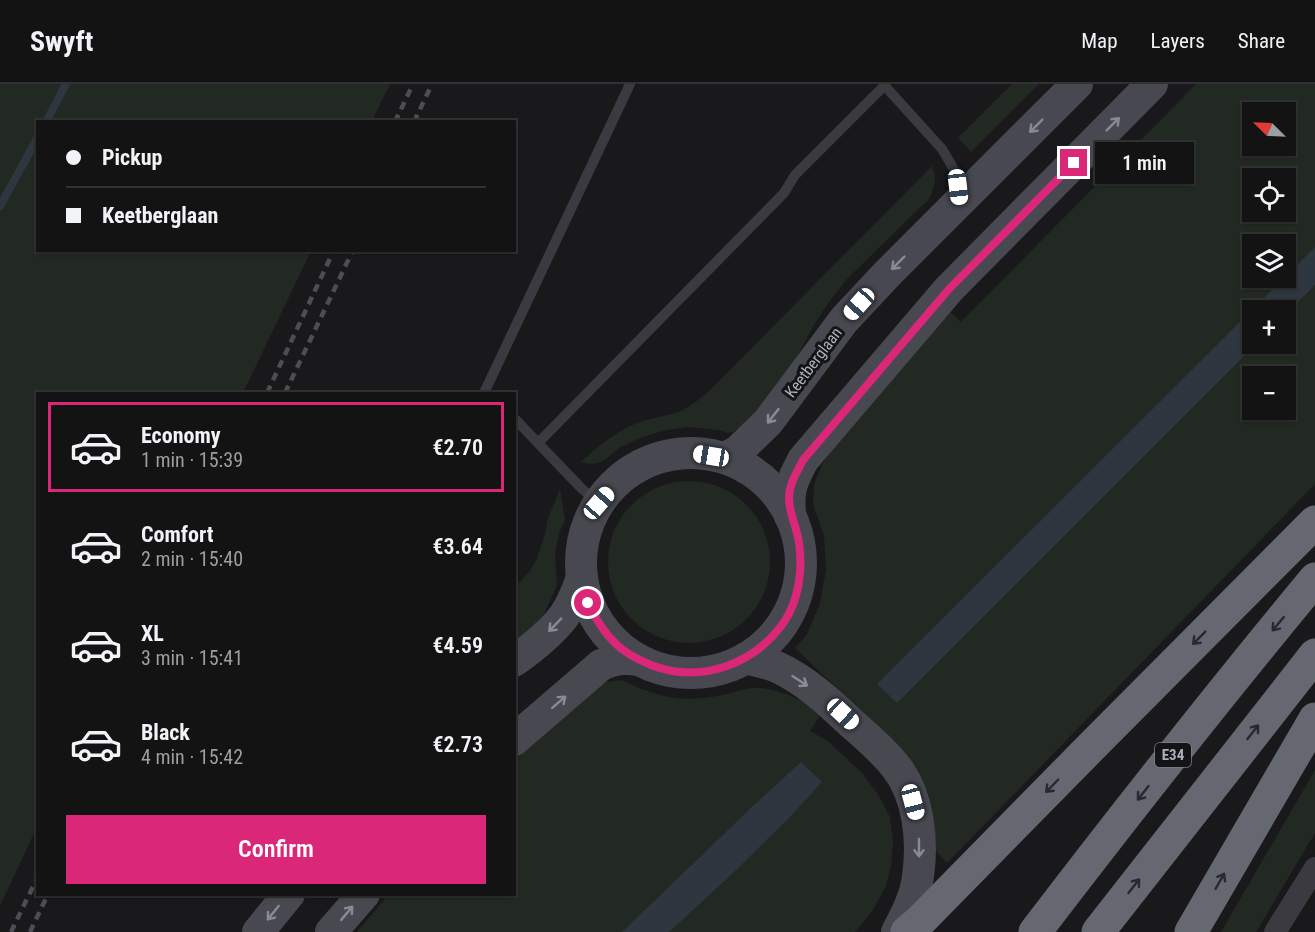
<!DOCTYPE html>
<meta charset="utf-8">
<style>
body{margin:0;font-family:"Roboto Condensed",sans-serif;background:#1c1c1d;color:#f1f3f6;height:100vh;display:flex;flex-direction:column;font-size:22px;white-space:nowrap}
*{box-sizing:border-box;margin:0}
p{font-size:20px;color:#9d9ea0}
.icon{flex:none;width:33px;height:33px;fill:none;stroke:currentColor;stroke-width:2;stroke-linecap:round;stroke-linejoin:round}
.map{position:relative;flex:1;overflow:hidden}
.panel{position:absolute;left:36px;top:308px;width:480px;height:504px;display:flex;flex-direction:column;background:#131314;border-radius:0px;box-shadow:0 2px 4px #0004,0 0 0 2px #323234}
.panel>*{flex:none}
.top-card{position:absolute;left:36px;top:36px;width:480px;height:132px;border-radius:0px;box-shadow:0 2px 4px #0004,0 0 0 2px #323234;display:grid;align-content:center;height:132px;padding:0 30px;background:#131314}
.needle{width:39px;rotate:294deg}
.fabs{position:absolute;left:1242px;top:18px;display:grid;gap:12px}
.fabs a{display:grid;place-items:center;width:54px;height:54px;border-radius:0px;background:#131314;box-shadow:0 2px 4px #0004,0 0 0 2px #323234;font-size:30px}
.end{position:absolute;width:27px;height:27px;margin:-14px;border:8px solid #db2777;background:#fff;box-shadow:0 0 0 3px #fff}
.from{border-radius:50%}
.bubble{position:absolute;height:42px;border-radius:0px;background:#131314;box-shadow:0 2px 4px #0004,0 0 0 2px #323234;font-size:20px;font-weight:600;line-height:42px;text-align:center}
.car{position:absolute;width:18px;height:36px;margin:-18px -9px;border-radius:8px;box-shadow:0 0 4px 2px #0007;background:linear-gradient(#fff 24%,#345 0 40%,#fff 0 76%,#345 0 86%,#fff 0)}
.top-card b{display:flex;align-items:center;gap:21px;height:57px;font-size:22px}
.top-card b+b{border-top:2px solid #323234}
.top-card i{width:15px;height:15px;background:#f1f3f6}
ul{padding:10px 0 0;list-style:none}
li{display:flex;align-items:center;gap:18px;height:90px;margin:0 12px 9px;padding:0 18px;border:3px solid transparent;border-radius:0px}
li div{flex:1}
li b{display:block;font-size:22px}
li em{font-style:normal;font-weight:600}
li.active{border-color:#db2777}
li>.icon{width:54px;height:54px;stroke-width:1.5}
.action{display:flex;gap:12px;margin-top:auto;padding:12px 30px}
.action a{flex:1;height:69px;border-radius:0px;background:#db2777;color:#fff;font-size:24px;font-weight:600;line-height:69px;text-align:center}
header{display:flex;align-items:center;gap:36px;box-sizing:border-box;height:84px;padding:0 30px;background:#131314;border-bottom:2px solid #323234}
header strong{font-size:28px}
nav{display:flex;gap:33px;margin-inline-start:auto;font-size:21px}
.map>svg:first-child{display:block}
</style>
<header>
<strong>Swyft</strong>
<nav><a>Map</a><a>Layers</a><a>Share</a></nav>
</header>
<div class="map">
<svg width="1315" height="848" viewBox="0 0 1315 848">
<rect width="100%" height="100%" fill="#19191b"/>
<g fill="#212922" fill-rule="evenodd">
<polygon points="0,0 390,0 372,37 38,38 38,166 311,167 243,309 38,309 37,743 0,822"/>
<polygon points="1012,0 1039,0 971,68 958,54"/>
<path d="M1196,0h119v163l-29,30v-33h-34v34h33l-407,406 19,19 359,-359h30v-30l29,-29v199l-368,379 -12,-13 -47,-113 -93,-89 12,-14 13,-31 6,-33 -2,-34 -11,-32 1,-20 8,-19 14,-25 113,-129 12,11zM1252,28h34v34h-34zM1252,94h34v34h-34zM1252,292h34v34h-34z"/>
<path d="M932,82c5,12 3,21 -3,33l-81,79 -16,20 -17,25 -33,62 -36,40 -13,7 -6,1 -8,-3 -30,-3 -23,3 -26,8 -21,10 -13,11 -8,4 -9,1 -8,-2c18,-17 38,-33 62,-41 10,-3 22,-5 32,-8 14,-4 24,-14 35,-23z"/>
<circle cx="689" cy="478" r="81"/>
<polygon points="560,405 565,436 559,449 555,470 557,501 544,530 533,544 517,558 515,555 515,503 530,487 537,474 545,450 548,434"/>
<path d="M622,596c32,16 59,23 95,16 14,-2 31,-10 45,-8 22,3 42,13 60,25l-12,18 18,10 35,33 16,22 11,21 3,24 -2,25 -5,20 -13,24 -18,22h-498l32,-38h125l1,-136 60,-59 14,-10 17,-7z"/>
<polygon points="1315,686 1315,749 1256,848 1221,848"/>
</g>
<g fill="#2e373f">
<polygon points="1315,163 1315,201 1286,230 1286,226 1252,226 1252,260 1256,260 897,619 877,600"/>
<polygon points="801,678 822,698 787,736 732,790 669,848 622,848 752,723"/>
</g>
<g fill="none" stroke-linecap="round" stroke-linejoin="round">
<g stroke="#2e373f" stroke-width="8">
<polyline points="46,38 66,0"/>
<polyline points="0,122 38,53"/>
</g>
<g stroke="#3a3a40" stroke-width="10">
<polyline points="884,1 942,65 956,89 959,109"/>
<polyline points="484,309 630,0"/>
<polyline points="516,336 582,405 599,419"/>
<polyline points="538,359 784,109 795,91 886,0"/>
</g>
<polyline stroke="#3a3a40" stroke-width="22" points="1275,848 1315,784"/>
<g stroke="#484950" stroke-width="32">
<circle cx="691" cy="479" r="110"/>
<polyline points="725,374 738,367 768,338 844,236 888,189 1077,0"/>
<path d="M790,432c-2,-27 1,-33 13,-56l146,-171 203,-205"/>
<path d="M746,574c10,3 22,5 31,9 28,13 51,34 73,55 16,14 33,28 46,45 23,29 27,74 22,109 -2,20 -12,39 -21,56"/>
<path d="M514,577c17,-12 37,-28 50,-45 8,-11 13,-25 18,-38"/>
<path d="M514,656l87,-75c13,-6 23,-7 37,-5"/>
<polyline points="258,848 289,810"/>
<polyline points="331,848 364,810"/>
</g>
<g stroke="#666871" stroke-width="33">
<polyline points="907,848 920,837 1093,661 1315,438"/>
<path d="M1035,848c91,-119 184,-237 280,-353"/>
<polyline points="1098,848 1315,571"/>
<polyline points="1191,848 1315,635"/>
</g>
<g stroke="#4d4e55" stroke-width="4.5" stroke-dasharray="8 6" stroke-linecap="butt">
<polyline points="395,38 413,0"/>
<polyline points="414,38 432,0"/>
<polyline points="267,309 334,166"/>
<polyline points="285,309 353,166"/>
<polyline points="11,848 38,792"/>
<polyline points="30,848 48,810"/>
</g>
</g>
<defs><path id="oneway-shaft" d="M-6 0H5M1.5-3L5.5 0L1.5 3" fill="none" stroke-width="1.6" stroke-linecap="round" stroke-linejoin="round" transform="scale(1.5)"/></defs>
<g stroke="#888b96">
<use href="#oneway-shaft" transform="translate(1113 40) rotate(-45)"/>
<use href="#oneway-shaft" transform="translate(1036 42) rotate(135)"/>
<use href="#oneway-shaft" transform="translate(898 179) rotate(135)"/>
<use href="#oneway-shaft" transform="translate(773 332) rotate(128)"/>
<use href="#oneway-shaft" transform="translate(555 541) rotate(134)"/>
<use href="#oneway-shaft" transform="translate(800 597) rotate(33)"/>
<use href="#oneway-shaft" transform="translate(559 618) rotate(-41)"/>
<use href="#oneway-shaft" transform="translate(919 764) rotate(90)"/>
<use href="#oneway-shaft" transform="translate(273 829) rotate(129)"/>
<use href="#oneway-shaft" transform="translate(347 829) rotate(-50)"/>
</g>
<g stroke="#28292d">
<use href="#oneway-shaft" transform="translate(1278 540) rotate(130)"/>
<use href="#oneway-shaft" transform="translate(1199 554) rotate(135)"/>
<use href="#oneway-shaft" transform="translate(1253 648) rotate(-52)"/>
<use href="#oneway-shaft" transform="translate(1052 702) rotate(134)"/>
<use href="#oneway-shaft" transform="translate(1143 709) rotate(128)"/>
<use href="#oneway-shaft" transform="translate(1220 797) rotate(-60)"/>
<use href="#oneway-shaft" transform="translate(1134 802) rotate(-52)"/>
</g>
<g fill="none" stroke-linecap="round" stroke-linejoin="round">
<path stroke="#db2777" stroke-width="8" d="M588,519c8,15 15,29 28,41 10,10 23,16 35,21 49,19 103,0 133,-43 15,-22 19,-53 15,-79 -2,-16 -10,-29 -10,-45 0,-14 8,-26 14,-38l146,-171 125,-126"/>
</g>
<g text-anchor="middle" stroke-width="6" stroke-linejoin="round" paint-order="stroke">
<rect fill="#141416" stroke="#7e808a" stroke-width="1.5" x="1155" y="659" width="36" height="24" rx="4.5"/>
<g font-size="15" font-weight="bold" fill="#abafbb">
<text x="1173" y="676">E34</text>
</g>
<g font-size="16" fill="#abafbb" stroke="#141416">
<text transform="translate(813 278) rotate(-53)" y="6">Keetberglaan</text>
</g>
</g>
</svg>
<div class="fabs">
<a><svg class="needle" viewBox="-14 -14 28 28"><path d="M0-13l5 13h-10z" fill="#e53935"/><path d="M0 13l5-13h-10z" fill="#9d9ea0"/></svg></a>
<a><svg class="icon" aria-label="locate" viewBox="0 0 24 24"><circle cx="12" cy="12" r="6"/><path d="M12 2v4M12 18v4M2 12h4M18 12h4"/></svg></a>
<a><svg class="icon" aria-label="layers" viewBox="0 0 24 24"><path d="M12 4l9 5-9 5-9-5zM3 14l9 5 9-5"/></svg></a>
<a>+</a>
<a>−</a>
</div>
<i class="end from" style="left:588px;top:519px"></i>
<i class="end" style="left:1074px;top:79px"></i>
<div class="bubble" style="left:1095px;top:58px;width:99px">1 min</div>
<i class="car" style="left:958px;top:103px;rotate:173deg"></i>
<i class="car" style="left:859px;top:220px;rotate:222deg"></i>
<i class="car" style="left:711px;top:372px;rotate:280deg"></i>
<i class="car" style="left:599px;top:419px;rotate:41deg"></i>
<i class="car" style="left:843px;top:630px;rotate:133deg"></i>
<i class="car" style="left:913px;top:718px;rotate:165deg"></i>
<div class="top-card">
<b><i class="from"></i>Pickup</b>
<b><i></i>Keetberglaan</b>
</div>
<section class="panel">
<ul>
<li class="active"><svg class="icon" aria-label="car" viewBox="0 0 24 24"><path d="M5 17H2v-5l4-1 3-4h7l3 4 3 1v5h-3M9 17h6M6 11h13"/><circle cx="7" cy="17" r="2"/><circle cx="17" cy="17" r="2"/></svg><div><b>Economy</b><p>1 min · 15:39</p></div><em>€2.70</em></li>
<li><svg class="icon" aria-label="car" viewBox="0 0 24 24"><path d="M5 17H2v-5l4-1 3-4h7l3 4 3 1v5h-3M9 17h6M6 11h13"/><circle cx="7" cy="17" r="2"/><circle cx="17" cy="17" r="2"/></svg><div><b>Comfort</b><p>2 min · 15:40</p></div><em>€3.64</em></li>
<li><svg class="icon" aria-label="car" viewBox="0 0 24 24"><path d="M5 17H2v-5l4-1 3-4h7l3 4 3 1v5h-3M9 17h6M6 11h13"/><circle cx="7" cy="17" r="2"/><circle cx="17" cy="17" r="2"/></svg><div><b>XL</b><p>3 min · 15:41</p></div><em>€4.59</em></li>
<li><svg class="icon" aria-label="car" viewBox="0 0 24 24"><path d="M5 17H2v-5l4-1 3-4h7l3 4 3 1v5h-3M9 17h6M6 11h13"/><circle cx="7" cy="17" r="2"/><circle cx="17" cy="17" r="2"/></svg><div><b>Black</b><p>4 min · 15:42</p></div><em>€2.73</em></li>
</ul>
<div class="action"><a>Confirm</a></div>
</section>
</div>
